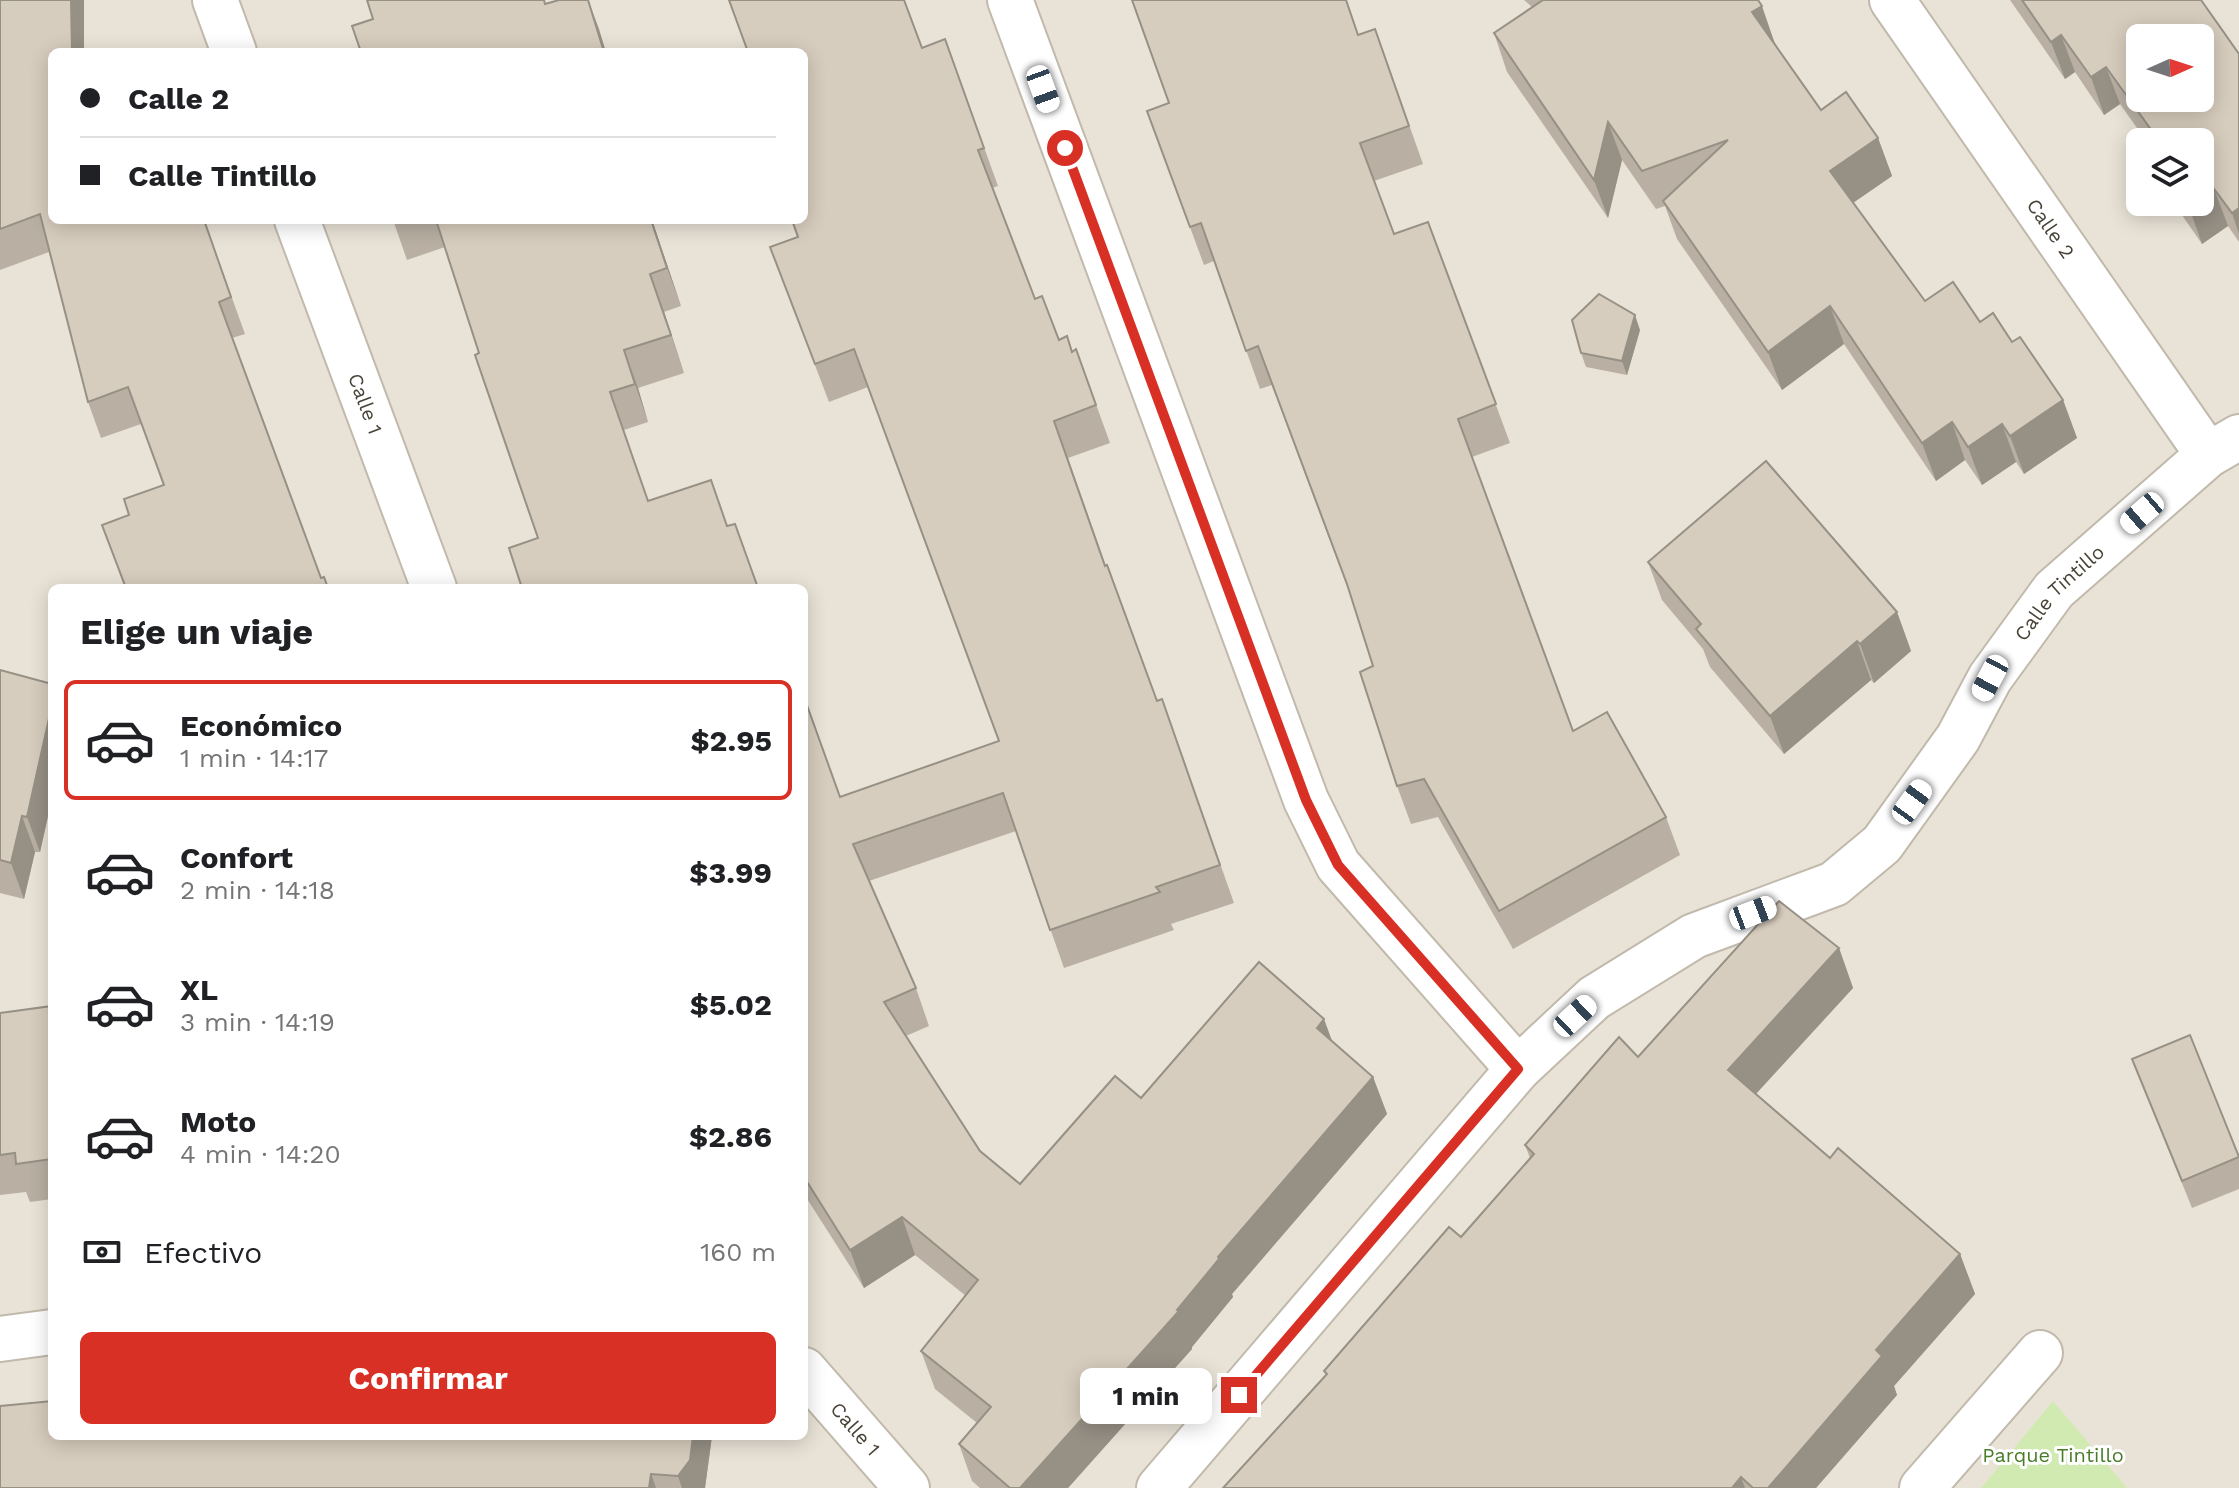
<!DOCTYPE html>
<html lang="es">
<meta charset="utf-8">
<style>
body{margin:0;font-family:"Work Sans",sans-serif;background:#f6f6f6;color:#202124;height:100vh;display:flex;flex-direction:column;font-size:30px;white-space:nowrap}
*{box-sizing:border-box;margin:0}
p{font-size:26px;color:#757577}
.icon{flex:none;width:44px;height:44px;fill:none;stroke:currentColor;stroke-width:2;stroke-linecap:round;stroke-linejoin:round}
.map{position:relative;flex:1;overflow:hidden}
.panel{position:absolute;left:48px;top:584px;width:760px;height:856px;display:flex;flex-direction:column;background:#fff;border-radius:12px;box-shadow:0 4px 20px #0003}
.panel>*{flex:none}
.guide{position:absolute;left:48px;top:48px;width:760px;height:176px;border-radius:12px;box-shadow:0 4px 20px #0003;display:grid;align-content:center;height:176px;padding:0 32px;background:#fff}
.needle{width:52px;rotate:87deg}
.controls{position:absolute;left:2126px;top:24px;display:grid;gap:16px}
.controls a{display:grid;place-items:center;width:88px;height:88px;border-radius:12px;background:#fff;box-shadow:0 4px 20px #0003;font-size:40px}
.end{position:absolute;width:36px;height:36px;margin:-18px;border:10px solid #d93025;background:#fff;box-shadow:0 0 0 4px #fff}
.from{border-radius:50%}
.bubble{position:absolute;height:56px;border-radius:12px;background:#fff;box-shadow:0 4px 20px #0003;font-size:26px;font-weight:700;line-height:56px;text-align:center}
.car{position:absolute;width:24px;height:48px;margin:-24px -12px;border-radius:10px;box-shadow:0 0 6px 2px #0007;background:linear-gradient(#fff 24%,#345 0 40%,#fff 0 76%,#345 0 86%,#fff 0)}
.guide b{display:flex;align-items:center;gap:28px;height:76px;font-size:30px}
.guide b+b{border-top:2px solid #e0e0e0}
.guide i{width:20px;height:20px;background:#202124}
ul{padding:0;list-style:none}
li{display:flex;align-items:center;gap:24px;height:120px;margin:0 16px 12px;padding:0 16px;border:4px solid transparent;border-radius:12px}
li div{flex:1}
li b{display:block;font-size:30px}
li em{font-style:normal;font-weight:700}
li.current{border-color:#d93025}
li>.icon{width:72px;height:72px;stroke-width:1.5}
h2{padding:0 32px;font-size:36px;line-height:96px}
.pay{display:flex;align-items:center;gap:20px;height:88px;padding:0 32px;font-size:30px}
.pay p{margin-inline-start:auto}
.button{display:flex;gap:16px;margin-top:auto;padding:16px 32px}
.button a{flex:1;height:92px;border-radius:12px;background:#d93025;color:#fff;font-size:32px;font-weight:700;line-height:92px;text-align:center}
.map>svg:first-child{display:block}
</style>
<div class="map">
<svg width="2239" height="1488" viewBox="0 0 2239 1488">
<rect width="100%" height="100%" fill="#f5f1e9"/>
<path fill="#e9e3d7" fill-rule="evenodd" d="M0,0h2239v1488h-2239zM2140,38h60v60h-60zM52,52h752v168h-752zM2140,142h60v60h-60zM52,588h752v848h-752z"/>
<polygon fill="#d1eab1" points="2053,1401 2127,1488 1981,1488"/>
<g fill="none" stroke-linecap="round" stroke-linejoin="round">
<g stroke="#c1b9ab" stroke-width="48">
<g id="minor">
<polyline points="215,0 234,52"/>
<polyline points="1010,0 1306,800 1338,865 1518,1069"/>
<path id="s1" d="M1892,0l316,455"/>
<path id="s2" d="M297,220l137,368"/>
<polyline points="0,1339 52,1332"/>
<path id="s3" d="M804,1370l103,118"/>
<path id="s4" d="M1159,1488l359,-419 76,-71 100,-62 140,-52 48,-40 76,-106 32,-60 64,-88 154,-135 31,-18"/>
<polyline points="1922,1488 2040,1353"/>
</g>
</g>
<use href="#minor" stroke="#fff" stroke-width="44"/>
</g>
<g fill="#b9b0a3">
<polygon points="0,0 52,52 204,220 245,334 232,338 321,578 328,588 125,588 102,525 129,515 163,485 141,424 101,438 88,402 49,252 0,270"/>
<polygon points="1524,0 1758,0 1775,44 1821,110 1878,138 1892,176 1853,203 1925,301 1980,322 2012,342 2063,400 2077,438 2024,474 2016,462 1982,485 1965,460 1936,481 1844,344 1782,390 1677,239 1665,206 1656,209 1622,160 1608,218 1507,72 1494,33 1532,7"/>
<polygon points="2010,0 2201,0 2239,54 2239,242 2228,226 2202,244 2173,202 2200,202 2200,142 2147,142 2120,104 2104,115 2075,72 2065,79"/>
<polygon points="1375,29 1423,164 1374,181 1394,234 1428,222 1510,443 1472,457 1573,731 1666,817 1680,855 1513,949 1438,817 1411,824 1397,786 1373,666 1349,592 1272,385 1260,389 1214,261 1204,265 1147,111"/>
<polygon points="945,39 998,186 992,188 1035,299 1059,340 1072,351 1076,349 1110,443 1068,458 1106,566 1157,701 1162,699 1234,903 1171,924 1174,930 1064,968 1016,831 869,881 916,988 929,1026 906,1036 980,1151 1020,1184 1141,1098 1333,1042 1373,1077 1387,1114 1232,1294 1233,1297 1192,1347 1192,1349 1068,1488 980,1488 972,1481 959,1444 977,1423 935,1389 921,1351 966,1296 915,1255 864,1288 804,1194 804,697 840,797 999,741 868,387 829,402 770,247 798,237 922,48"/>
<polygon points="393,220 652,220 681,306 664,312 684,373 638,388 648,422 624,430 648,501 727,526 758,588 538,538 445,247 407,260"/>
<polygon points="1640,330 1627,375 1586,367 1581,353"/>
<polygon points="1648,562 1897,612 1911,651 1874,683 1871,680 1784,754 1710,667 1703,649 1662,600"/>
<polygon points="0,670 52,684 52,798 40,852 35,852 24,899 0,893"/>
<polygon points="1839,948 1853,988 1756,1094 1830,1158 1960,1254 1975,1294 1894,1386 1897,1395 1816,1488 1223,1488 1326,1376 1324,1371 1461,1237 1530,1158 1525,1145 1638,1057"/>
<polygon points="52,1006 52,1199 30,1202 26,1192 0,1195 0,1013"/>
<polygon points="2132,1059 2239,1156 2239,1189 2192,1208"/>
<polygon points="52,1436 712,1436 705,1488 0,1488"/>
</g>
<g fill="#969085">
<polygon points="71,0 84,0 84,52 72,52"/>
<polygon points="588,0 599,29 606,52 604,52"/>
<polygon points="1762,6 1775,44 1766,50 1752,12"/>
<polygon points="2061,35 2075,72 2065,79 2051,42"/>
<polygon points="2106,67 2120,104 2104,115 2091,77"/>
<polygon points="1608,122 1622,160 1608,218 1594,180"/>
<polygon points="1878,138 1892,176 1844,209 1830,171"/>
<polygon points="2214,189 2228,226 2202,244 2189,207 2195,202 2200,202 2200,199"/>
<polygon points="2239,208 2239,234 2232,213"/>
<polygon points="651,220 652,220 681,306 667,268"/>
<polygon points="650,274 664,312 684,373 671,335"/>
<polygon points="1830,306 1844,344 1782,390 1768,352"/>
<polygon points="1635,315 1640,330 1627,375 1622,361"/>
<polygon points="624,350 638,388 648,422 635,384"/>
<polygon points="2063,400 2077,438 2024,474 2010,436"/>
<polygon points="1952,422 1965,460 1936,481 1922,443"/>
<polygon points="2002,424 2016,462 1982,485 1968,447"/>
<polygon points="1897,612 1911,651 1874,683 1860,644"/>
<polygon points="1857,641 1871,680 1784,754 1770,716"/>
<polygon points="52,705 52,798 40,852 27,817"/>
<polygon points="22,816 35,852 24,899 11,863"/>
<polygon points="1839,948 1853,988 1742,1109 1728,1070"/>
<polygon points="1324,1019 1338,1057 1317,1028"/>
<polygon points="1373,1077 1387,1114 1232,1294 1233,1297 1192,1347 1192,1349 1068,1488 1020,1488"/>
<polygon points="902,1217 915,1255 864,1288 850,1250"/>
<polygon points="1960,1254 1975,1294 1894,1386 1897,1395 1816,1488 1768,1488 1876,1350"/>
<polygon points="693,1436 712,1436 705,1488 682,1488 678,1476"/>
<polygon points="651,1474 656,1488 649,1488"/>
<polygon points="1741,1477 1745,1488 1732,1488"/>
</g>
<g fill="#d7cdbe" stroke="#969085" stroke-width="2" fill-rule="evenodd">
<polygon points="0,0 71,0 72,52 52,52 52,220 204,220 231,297 219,302 321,578 324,577 328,588 126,588 102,525 129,515 124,499 164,485 128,387 88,402 40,214 0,229"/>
<polygon points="367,0 544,0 545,4 559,0 588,0 604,52 361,52 352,26 373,19"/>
<polygon points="729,0 904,0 922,48 945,39 984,148 978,150 1035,299 1042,296 1059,340 1067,336 1072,352 1076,349 1096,405 1054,421 1105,566 1107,565 1157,701 1162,699 1220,865 1156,887 1160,892 1050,930 1003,793 853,844 916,988 884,1002 980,1151 1020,1184 1115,1076 1141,1098 1259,962 1324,1019 1317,1028 1373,1077 1218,1257 1219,1259 1177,1310 1179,1311 1020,1488 1010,1488 959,1444 991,1407 921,1351 978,1280 902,1217 850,1250 804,1177 804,697 840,797 999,741 854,349 815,364 770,247 798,237 792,220 804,220 804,52 748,52"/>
<polygon points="1132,0 1346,0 1358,35 1375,29 1409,126 1360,143 1394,234 1428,222 1496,404 1458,419 1573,731 1607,712 1666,817 1499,911 1424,779 1397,786 1360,672 1373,666 1347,584 1258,346 1246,351 1201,223 1190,227 1147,111 1169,103"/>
<polygon points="1543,0 1758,0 1762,6 1752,12 1821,110 1846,92 1878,138 1830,171 1925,301 1953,282 1980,322 1993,313 2012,342 2020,337 2063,400 2010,436 2002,424 1968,447 1952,422 1922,443 1830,306 1768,352 1663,201 1728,140 1642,171 1608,122 1594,180 1494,33"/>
<path d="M2022,0h179l38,54v154l-7,5 -18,-24 -14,10v-57h-40l-54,-75 -15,10 -30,-42 -10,7zM2140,38h60v60h-60z"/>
<polygon points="2185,202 2195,202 2189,207"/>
<polygon points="436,220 651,220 667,268 650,274 671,335 624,350 635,384 610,392 648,501 711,480 727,526 735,524 758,588 522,588 509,548 538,538 475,355 479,353"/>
<polygon points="1599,294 1635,315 1622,361 1581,353 1572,320"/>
<polygon points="1766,461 1897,612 1860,644 1857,641 1770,716 1696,629 1701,624 1648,562"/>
<polygon points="0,670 52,684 52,705 27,817 22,816 11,863 0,860"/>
<polygon points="1779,901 1839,948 1728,1070 1830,1158 1838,1148 1960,1254 1876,1350 1882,1356 1768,1488 1753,1488 1741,1477 1732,1488 1223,1488 1327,1374 1324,1371 1449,1227 1461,1237 1534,1154 1525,1145 1619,1037 1638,1057"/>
<polygon points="52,1006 52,1159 16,1164 15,1153 0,1155 0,1013"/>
<polygon points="2190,1035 2239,1157 2182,1181 2132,1059"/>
<polygon points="52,1401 52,1436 693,1436 690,1460 678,1476 651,1474 649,1488 0,1488 0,1406"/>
</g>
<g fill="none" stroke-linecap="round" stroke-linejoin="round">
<polyline stroke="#d93025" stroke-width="10" points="1065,148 1306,800 1338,865 1518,1069 1239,1395"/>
</g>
<g text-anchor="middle" stroke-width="6" stroke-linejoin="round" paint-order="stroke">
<g font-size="20" fill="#494237" stroke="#fff">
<text dy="7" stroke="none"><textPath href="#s1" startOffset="278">Calle 2</textPath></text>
<text dy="7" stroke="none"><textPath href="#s2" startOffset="196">Calle 1</textPath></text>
<text dy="7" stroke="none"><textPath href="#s4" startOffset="1294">Calle Tintillo</textPath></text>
<text dy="7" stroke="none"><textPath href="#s3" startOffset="78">Calle 1</textPath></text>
</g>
<g font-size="20" fill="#497d28" stroke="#fff">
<text x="2053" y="1462">Parque Tintillo</text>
</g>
</g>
</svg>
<div class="controls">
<a><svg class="needle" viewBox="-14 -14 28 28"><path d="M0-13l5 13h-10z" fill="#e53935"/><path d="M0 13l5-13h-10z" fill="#757577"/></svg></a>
<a><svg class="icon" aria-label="layers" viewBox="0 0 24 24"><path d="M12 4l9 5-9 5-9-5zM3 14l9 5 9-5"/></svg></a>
</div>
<i class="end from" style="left:1065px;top:148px"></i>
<i class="end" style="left:1239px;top:1395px"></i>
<div class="bubble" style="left:1080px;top:1368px;width:132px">1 min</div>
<i class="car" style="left:1043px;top:89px;rotate:160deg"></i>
<i class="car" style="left:2142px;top:513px;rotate:229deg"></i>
<i class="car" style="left:1990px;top:678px;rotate:208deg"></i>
<i class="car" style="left:1912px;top:802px;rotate:36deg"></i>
<i class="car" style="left:1753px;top:913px;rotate:69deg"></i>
<i class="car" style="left:1575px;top:1016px;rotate:47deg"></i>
<div class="guide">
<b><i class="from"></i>Calle 2</b>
<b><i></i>Calle Tintillo</b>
</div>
<section class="panel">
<h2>Elige un viaje</h2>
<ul>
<li class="current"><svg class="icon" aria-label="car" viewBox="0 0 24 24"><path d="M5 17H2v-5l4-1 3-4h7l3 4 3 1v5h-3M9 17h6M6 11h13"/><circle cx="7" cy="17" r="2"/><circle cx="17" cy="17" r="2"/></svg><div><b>Económico</b><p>1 min · 14:17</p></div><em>$2.95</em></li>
<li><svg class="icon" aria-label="car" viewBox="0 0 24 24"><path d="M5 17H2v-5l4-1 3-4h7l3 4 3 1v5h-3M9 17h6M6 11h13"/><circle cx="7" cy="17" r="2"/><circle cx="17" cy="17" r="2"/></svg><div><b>Confort</b><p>2 min · 14:18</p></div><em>$3.99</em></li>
<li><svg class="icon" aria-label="car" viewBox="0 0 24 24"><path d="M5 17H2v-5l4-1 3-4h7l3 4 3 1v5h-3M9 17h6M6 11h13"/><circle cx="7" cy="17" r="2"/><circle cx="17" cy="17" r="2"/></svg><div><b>XL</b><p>3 min · 14:19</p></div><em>$5.02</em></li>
<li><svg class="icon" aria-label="car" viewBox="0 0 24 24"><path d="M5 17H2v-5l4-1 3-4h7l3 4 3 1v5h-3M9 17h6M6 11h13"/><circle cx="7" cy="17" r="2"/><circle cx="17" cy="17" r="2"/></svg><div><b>Moto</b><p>4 min · 14:20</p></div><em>$2.86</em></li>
</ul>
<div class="pay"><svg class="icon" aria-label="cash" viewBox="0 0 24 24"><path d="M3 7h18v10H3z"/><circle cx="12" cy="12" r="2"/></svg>Efectivo<p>160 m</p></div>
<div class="button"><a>Confirmar</a></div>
</section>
</div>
